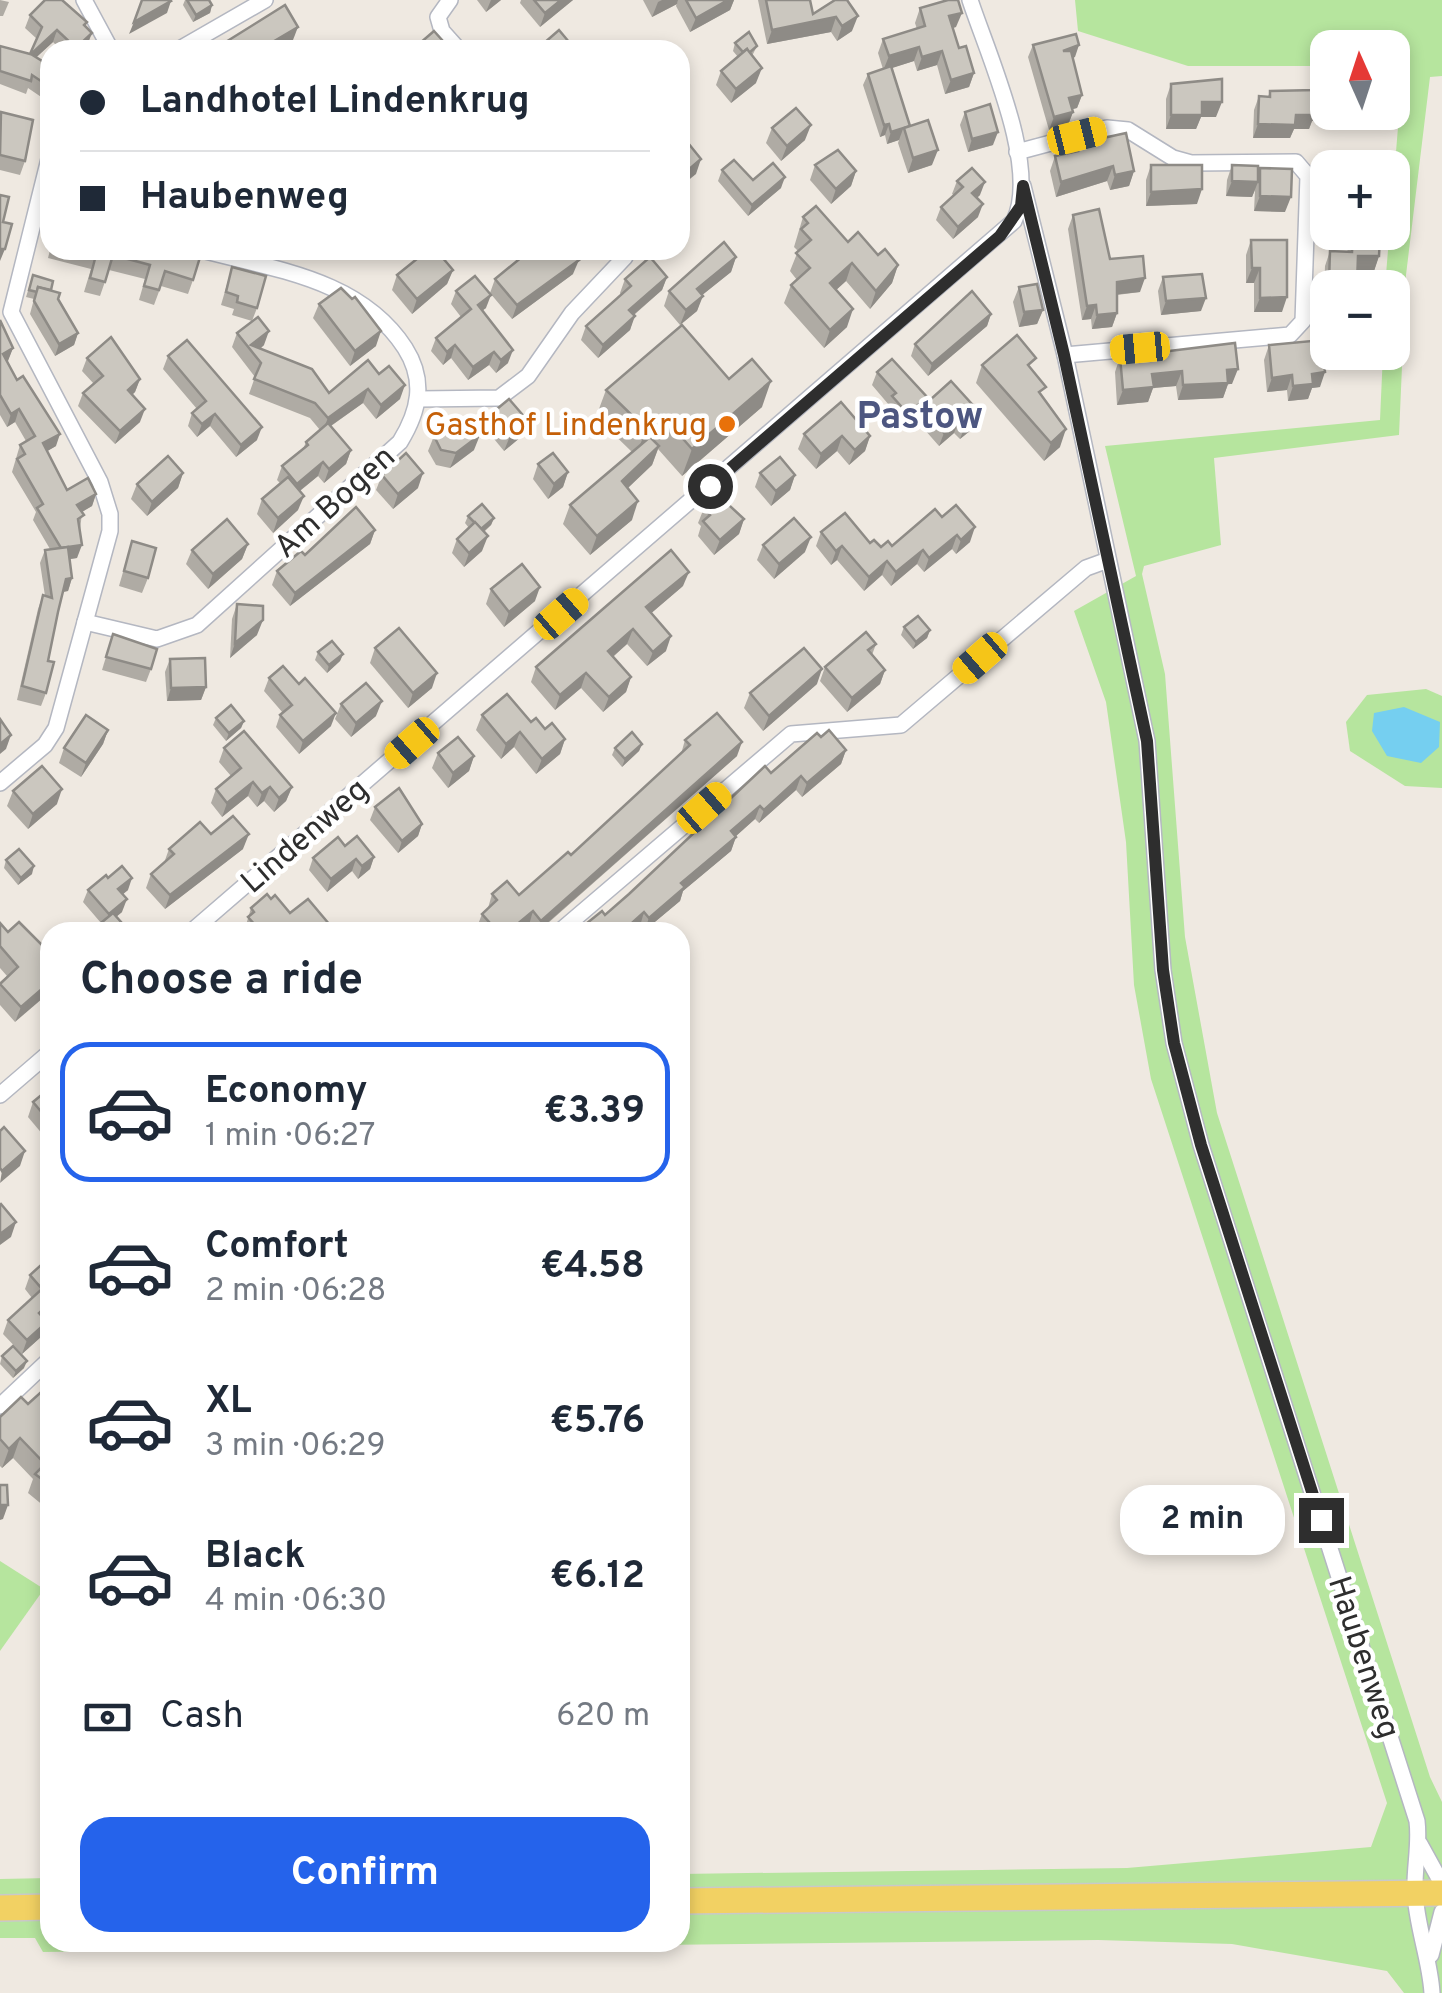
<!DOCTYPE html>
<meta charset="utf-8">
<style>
body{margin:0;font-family:Overpass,sans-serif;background:#f2f2f3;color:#1f2937;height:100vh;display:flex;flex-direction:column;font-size:38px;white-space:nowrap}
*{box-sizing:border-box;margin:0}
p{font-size:32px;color:#747a83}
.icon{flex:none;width:55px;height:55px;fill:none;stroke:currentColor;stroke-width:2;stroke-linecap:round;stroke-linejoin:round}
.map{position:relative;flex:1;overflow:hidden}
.drawer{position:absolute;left:40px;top:922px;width:650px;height:1030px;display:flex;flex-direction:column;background:#fff;border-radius:30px;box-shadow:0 5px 15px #0003}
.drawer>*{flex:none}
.top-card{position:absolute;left:40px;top:40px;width:650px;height:220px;border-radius:30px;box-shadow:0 5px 15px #0003;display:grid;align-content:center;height:220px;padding:0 40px;background:#fff}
.needle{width:65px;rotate:357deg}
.fabs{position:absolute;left:1310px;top:30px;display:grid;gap:20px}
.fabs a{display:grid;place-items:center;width:100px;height:100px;border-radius:20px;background:#fff;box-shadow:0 5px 15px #0003;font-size:50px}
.end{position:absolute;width:45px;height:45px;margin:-22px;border:12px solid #2e2e2e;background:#fff;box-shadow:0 0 0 5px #fff}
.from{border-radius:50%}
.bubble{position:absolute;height:70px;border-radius:30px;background:#fff;box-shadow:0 5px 15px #0003;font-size:32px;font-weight:700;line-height:70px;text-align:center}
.car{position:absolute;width:30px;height:60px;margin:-30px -15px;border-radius:12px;box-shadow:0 0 8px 2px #0007;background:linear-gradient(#f5c518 24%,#345 0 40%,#f5c518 0 76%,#345 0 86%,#f5c518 0)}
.top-card b{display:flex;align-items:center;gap:35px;height:95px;font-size:38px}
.top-card b+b{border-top:2px solid #e0e1e3}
.top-card i{width:25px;height:25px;background:#1f2937}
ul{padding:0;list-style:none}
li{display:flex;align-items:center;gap:30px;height:140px;margin:0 20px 15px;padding:0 20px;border:5px solid transparent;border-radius:30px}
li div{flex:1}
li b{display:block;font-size:38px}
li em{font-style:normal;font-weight:700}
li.active{border-color:#2563eb}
li>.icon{width:90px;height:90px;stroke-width:1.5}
h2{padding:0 40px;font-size:45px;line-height:120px}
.pay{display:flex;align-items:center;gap:25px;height:110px;padding:0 40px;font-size:38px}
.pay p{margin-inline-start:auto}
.action{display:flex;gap:20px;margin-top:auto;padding:20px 40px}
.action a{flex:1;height:115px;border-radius:30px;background:#2563eb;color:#fff;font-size:40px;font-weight:700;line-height:115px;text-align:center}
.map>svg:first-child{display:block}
</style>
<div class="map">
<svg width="1442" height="1993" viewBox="0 0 1442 1993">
<rect width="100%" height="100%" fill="#efe9e1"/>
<g fill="#b6e59e">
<polygon points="1075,0 1442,0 1442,76 1430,77 1406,275 1399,435 1214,458 1221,545 1144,566 1142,574 1165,674 1185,937 1217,1113 1430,1777 1442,1802 1442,1993 1404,1993 1387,1971 1232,1944 1098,1940 43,1952 35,1938 0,1938 0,1879 50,1878 50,1942 680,1942 680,1874 1127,1868 1371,1847 1387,1803 1151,1079 1134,985 1126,842 1106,702 1074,611 1136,576 1105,446 1380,420 1383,353 1392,352 1392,288 1385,287 1403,66 1393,65 1392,48 1328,48 1327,66 1188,66 1078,31"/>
<polygon points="1426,689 1442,696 1442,788 1405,786 1350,751 1346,722 1367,695"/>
<polygon points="0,1561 44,1589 0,1651"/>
</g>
<polygon fill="#75cff0" points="1404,707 1440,722 1439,747 1421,763 1387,756 1372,731 1374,713"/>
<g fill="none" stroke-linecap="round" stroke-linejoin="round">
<g stroke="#b4b7c1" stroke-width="18">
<g id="street">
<polyline points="84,0 111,50"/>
<polyline points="450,0 438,17 442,31 459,50"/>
<polyline points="178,50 265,0"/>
<polyline points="1017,152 1107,128 1128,130 1173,158 1191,163 1296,162 1308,176 1303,321 1290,335 1065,355"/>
<path d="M1023,186l42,169 82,386 16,229 11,73 27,102 216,676c3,24 -3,47 -2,71 1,33 15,67 17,101"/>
<polyline points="419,399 499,398 528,376 572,313 625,257 626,250"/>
<path d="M85,622l72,17 40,-14 203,-183c19,-31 26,-61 5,-94 -44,-68 -128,-78 -203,-98"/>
<polyline points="0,783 45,745 56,728 110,531 110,514 100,482 11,312 50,155"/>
<path d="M191,932l823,-711c26,-53 -26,-166 -44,-221"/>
<polyline points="559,932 791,734 901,725 1086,568 1108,560"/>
<polyline points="0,1095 50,1052"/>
<polyline points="0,1406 50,1359"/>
<polyline points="1420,1844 1442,1884"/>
<polyline points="1431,1955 1442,1912"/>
</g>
</g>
<g stroke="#c9c9c9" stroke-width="28">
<g id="primary">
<polyline points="680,1901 1442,1893"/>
<polyline points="0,1908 50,1907"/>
</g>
</g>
<use href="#street" stroke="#fff" stroke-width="15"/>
<use href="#primary" stroke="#f2d163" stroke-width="25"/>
</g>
<g fill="#afaba4">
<polygon points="0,0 9,2 3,16 0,16"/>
<polygon points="185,0 209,0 212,5 210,13 193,22 183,5"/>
<polygon points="477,0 501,0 486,12"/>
<polygon points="521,0 573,0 540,27 520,3"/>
<polygon points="643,0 678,0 677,4 652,17"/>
<polygon points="678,0 734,0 730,10 690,32 676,6"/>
<polygon points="758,0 810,0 813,14 835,0 852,31 837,41 831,32 767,44"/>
<polygon points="920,8 956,27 953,28 959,48 974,73 969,87 945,94 937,65 917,71 914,61 891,68 910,126 932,165 908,173 898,143 899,140 887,144 885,135 880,137 863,85 868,74 883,69 878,53 883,39 917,29 915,23"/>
<polygon points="30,15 85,27 87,46 83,50 61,50 53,42 36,57 50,66 50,103 28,88 26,94 0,84 0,46 30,54 37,39 25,28"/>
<polygon points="735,43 757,46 752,56 756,83 731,103 716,85 721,71 738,57 733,51"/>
<polygon points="1033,45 1075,57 1072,58 1082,95 1077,108 1072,109 1073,112 1068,125 1049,130 1028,57"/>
<polygon points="1315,83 1328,112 1377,112 1373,125 1312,121 1309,129 1294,129 1290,138 1253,138 1254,110 1259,96 1268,97 1270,91 1312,90"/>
<polygon points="1171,84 1216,117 1201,117 1196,129 1166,129 1166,99"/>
<polygon points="965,112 993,145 968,152 960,125"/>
<polygon points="0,116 25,161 20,175 0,170"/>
<polygon points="772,128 805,140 781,161 766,143"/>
<polygon points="1076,144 1134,171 1129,186 1110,190 1107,181 1056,197 1050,171 1055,156 1073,152"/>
<polygon points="815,165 856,171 851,186 831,204 810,180"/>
<polygon points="1151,165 1197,204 1146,206 1146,180"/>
<polygon points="1232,165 1258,175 1260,168 1285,212 1254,211 1255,190 1252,197 1226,196 1227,180"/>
<polygon points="722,170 753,180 781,188 748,216 718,181"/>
<polygon points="957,181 980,195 977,198 978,217 953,239 936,220 941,207 954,195 952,194"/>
<polygon points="1073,215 1140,292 1117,295 1117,313 1112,327 1092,329 1091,319 1082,320 1068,229"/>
<polygon points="803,217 848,242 898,265 892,283 870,309 846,281 836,290 847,327 824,348 784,303 791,285 797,280 790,271 798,251 794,247"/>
<polygon points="1353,235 1379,256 1374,271 1358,271 1356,288 1328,288 1328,298 1324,298 1325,266 1330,251 1347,252"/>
<polygon points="1251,240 1282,312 1254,312 1254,283 1246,283 1246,255"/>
<polygon points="50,250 186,250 193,280 188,294 161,286 154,305 139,300 145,279 109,270 100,296 84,292 91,269 48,258"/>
<polygon points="374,250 394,250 386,256 382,251 378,255"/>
<polygon points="543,250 579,250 573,255 573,274 512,319 490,293 495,279 533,258"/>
<polygon points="736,257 731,272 702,295 697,311 680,325 664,306 669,291"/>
<polygon points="232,267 257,308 252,321 232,315 234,309 221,305"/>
<polygon points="453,270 447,284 412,314 392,290 397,275"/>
<polygon points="33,275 51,290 58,299 78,333 74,345 55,356 30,314 34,299 26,297"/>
<polygon points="667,277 662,290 634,315 630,330 598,358 581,340 586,326 621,295 620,293 625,279"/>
<polygon points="1163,277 1201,311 1161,315 1158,291"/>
<polygon points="1019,287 1043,310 1037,324 1019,327 1013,302"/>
<polygon points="456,291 486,308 482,310 508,363 496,373 489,365 468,380 451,358 443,365 431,351 436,338 461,317 451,304"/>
<polygon points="352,299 376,346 350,366 313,318 319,304"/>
<polygon points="991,314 987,326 928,376 911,356 915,344"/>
<polygon points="0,320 13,348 7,362 56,446 47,451 67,490 96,494 92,506 82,512 77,558 70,559 72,578 68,591 63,592 58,612 48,661 46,693 41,706 17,700 38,609 43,595 45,596 40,563 45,550 50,549 33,520 36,512 12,472 20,445 26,441 15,422 7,427 0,415"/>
<polygon points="237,333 264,345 260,349 329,393 368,360 400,399 376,419 363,403 331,426 351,450 346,464 324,483 318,476 300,491 298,510 273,533 257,514 262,499 280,483 277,480 282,466 303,449 306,442 320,430 310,418 249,394 255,377 232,347"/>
<polygon points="1269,345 1320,387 1312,388 1308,399 1288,401 1287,390 1267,392 1264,360"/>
<polygon points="168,356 257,440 236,457 210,426 197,437 188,426 192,413 197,409 163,369"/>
<polygon points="1120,357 1232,384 1228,384 1223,398 1178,400 1176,386 1153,388 1148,402 1117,405 1115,372"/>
<polygon points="87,358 140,379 135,392 132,395 140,422 115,444 78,406 83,393 94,384 82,371"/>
<polygon points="982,365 1042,397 1060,447 1044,461 976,383"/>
<polygon points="877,372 924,406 976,426 960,439 954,433 939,446 917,421 919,413 903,427 888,410 889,405 872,385"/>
<polygon points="729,379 762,407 682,476 658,449 652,465 628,488 632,520 590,555 563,524 570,505 632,452 596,417 606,390"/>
<polygon points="491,414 528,421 522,436 504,451 485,428"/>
<polygon points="804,434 870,436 865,451 849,465 837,451 816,469 798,449"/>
<polygon points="434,436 474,450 450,468 436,465 428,451"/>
<polygon points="538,464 568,472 563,487 548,499 533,479"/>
<polygon points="183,473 178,488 147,516 131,499 137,484"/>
<polygon points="760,473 795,475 790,490 771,506 755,487"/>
<polygon points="382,475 418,488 393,509 376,490"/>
<polygon points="704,508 744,519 739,534 714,555 698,536 701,526 698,523"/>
<polygon points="468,516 494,518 491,525 484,532 482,551 464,567 452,553 457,539 469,528 465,523"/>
<polygon points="942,517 970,542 956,554 952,549 924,572 917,564 891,586 882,575 864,591 837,560 831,565 816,546 821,532 881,547 892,546"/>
<polygon points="375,530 370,544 290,606 272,585 277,571 305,555"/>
<polygon points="132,541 148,578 142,593 119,586"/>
<polygon points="248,544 242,559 208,589 186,564 192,550"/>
<polygon points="763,545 805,552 774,579 757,560"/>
<polygon points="683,586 651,613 666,651 647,666 627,644 613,657 631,677 626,692 603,712 581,688 555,710 531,682 536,667"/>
<polygon points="491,589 535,601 504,627 486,604"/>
<polygon points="237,604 257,635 230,658 232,619"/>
<polygon points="904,627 930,630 927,638 913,649 901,635"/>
<polygon points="113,634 151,669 146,682 102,670"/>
<polygon points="876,644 872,655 885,670 880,684 847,712 820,681 825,667"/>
<polygon points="375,648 432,688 408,708 370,663"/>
<polygon points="318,652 343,654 340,661 327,673 315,660"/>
<polygon points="170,659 206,687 201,700 167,701 165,672"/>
<polygon points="269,678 331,726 299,754 276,727 280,715 283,713 264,691"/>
<polygon points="817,684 763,731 744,708 750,693"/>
<polygon points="341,704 376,716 351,737 335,719"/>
<polygon points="482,715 531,722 565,739 560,754 536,774 514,747 501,759 476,730"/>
<polygon points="216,718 244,721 241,728 226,741 213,725"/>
<polygon points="108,730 103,744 81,777 59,763 64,748"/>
<polygon points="821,737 846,750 841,764 802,797 796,790 759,823 755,819 736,836 731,851 683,891 680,901 644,931 640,926 632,932 576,932 605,915 771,773"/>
<polygon points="685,740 737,756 538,932 535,932 529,925 519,932 481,932 477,927 482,914 488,908 492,894 519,895 571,855 681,754"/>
<polygon points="642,744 639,751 622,767 612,755 615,748"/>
<polygon points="224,748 292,787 286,801 274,812 264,801 257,807 248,796 222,817 211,803 216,789 231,776 219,762"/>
<polygon points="438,753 474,756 469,771 448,788 432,768"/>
<polygon points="13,791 57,804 28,829 7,806"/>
<polygon points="375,807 422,824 418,836 398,853 370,820"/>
<polygon points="345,846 374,857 370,869 358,879 352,871 327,892 309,870 313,858"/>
<polygon points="169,849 243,849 165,909 146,888 151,874 164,863"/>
<polygon points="6,860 32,874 18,885 4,868"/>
<polygon points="108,878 128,890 122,895 122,912 116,917 101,923 83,902 88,890"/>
<polygon points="271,899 290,913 335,931 334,932 244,932 251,908"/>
<polygon points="0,923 8,932 50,953 15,1022 0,1005 0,982 7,976 0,968"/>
<polygon points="50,1088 50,1141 49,1142 28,1117 33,1102"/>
<polygon points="50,1257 50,1312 44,1318 42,1336 22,1354 3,1334 8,1320 32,1298 25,1289 30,1275"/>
<polygon points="2,1356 24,1368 13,1378 0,1364"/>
<polygon points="50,1384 50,1511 28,1493 33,1479 13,1458 2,1468 0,1466 0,1417 28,1404"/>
</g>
<g fill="#8e8b86">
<polygon points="491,0 501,0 486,12"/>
<polygon points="561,0 573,0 540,27 545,13"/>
<polygon points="662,0 678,0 677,4 652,17 658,2"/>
<polygon points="728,0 734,0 730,10 690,32 696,18"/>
<polygon points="171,1 167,13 129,34 134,22"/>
<polygon points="212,5 210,13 193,22 196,15"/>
<polygon points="962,13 956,27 944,30 949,16"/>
<polygon points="858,16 852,31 837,41 842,26"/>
<polygon points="836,17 831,32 767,44 772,30"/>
<polygon points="298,27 293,40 277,50 259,50"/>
<polygon points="57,30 53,42 27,66 31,54"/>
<polygon points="92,33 87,46 83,50 76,50"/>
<polygon points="1079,45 1075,57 1058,63 1063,51"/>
<polygon points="919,47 914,61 883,71 889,56"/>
<polygon points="942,51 937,65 917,71 922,57"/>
<polygon points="762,68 756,83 731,103 736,89"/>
<polygon points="974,73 969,87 945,94 951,80"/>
<polygon points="1082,95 1077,108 1065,111 1069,98"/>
<polygon points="1202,102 1222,102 1216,117 1201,117 1196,129 1166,129 1171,115"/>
<polygon points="1315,107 1328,108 1328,112 1377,112 1373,125 1312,121 1309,129 1294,129 1290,138 1253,138 1258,124 1296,115"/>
<polygon points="1073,112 1068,125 1049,130 1054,117"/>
<polygon points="889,124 885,135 880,137 884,125"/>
<polygon points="811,125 805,140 781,161 787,146"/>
<polygon points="903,129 899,140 887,144 891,132"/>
<polygon points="998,132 993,145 968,152 972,139"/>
<polygon points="938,150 932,165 908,173 913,158"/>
<polygon points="701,159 696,174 680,187 680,177"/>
<polygon points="1113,166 1107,181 1056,197 1061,182"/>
<polygon points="856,171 851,186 831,204 836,189"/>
<polygon points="1134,171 1129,186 1110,190 1115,175"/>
<polygon points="785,177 781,188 748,216 752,205"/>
<polygon points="1232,181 1258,182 1252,197 1226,196"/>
<polygon points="985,182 980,195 968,205 972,193"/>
<polygon points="1202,189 1197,204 1146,206 1151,192"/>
<polygon points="1260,196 1291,197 1285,212 1254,211"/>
<polygon points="983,204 978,217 953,239 958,227"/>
<polygon points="0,249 5,249 0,261"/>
<polygon points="1358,256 1379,256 1374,271 1353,271"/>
<polygon points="736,257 731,272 691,304 697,289"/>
<polygon points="579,260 573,274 512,319 517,305"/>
<polygon points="852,263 846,281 824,301 830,283"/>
<polygon points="898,265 892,283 870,309 876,291"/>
<polygon points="1252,268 1260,268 1254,283 1246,283"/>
<polygon points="453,270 447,284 412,314 417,299"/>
<polygon points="667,277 662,290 624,323 629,310"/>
<polygon points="1145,278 1140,292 1112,295 1117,282"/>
<polygon points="1329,283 1357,284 1356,288 1328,288"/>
<polygon points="491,295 486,308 473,318 478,305"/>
<polygon points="703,296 697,311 680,325 686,310"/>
<polygon points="1287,297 1282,312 1254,312 1260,298"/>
<polygon points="1206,298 1201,311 1161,315 1166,301"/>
<polygon points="1096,305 1091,319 1082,320 1087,306"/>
<polygon points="853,309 847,327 824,348 830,330"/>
<polygon points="1043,310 1037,324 1019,327 1024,312"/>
<polygon points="1117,313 1112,327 1092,329 1097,315"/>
<polygon points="991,314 987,326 928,376 932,364"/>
<polygon points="635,316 630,330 598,358 603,345"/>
<polygon points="269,331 264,345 254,354 251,345"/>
<polygon points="381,331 376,346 350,366 355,351"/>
<polygon points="78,333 74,345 55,356 59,344"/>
<polygon points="455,345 451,358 443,365 447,352"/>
<polygon points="13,348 8,361 0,366 3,354"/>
<polygon points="513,350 508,363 496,373 501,360"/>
<polygon points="494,352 489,365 468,380 473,367"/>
<polygon points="1238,369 1232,384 1228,384 1223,398 1178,400 1183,385 1227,370"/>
<polygon points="1182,371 1176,386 1153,388 1148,402 1117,405 1123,390 1152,374"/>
<polygon points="1325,372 1320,387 1312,388 1308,399 1288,401 1293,386 1312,374"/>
<polygon points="1292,375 1287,390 1267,392 1272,378"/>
<polygon points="140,379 135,392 123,403 128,390"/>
<polygon points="771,381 762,407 682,476 692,449"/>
<polygon points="405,385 400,399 376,419 381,405"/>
<polygon points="368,389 363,403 322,432 328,418"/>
<polygon points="927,397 919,413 903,427 908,414"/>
<polygon points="19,409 15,422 7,427 11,414"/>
<polygon points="145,409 140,422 115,444 120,431"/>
<polygon points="980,413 976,426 960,439 965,426"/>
<polygon points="215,414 210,426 197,437 202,424"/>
<polygon points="662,415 652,442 636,456 646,429"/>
<polygon points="959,420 954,433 939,446 944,433"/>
<polygon points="528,421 522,436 504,451 510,436"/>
<polygon points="262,427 257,440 236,457 241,445"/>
<polygon points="1066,429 1060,447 1044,461 1051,443"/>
<polygon points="60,434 56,446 39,456 43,443"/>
<polygon points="480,435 474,450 450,468 456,453"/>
<polygon points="842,436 837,451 816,469 821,454"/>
<polygon points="870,436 865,451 849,465 855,450"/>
<polygon points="659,446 652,465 615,500 622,481"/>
<polygon points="351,450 346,464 324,483 329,469"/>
<polygon points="323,462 318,476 292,497 297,484"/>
<polygon points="568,472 563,487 548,499 554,484"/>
<polygon points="183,473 178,488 147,516 152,502"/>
<polygon points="423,473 418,488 393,509 398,494"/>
<polygon points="795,475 790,490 771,506 776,491"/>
<polygon points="96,494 92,506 73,517 77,505"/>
<polygon points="304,496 298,510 273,533 278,518"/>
<polygon points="638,501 632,520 590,555 597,536"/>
<polygon points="494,518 491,525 477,537 480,530"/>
<polygon points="744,519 739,534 714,555 720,540"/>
<polygon points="975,527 970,542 956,554 961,540"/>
<polygon points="375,530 370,544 290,606 295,593"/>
<polygon points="957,535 952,549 924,572 929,558"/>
<polygon points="488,536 482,551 464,567 469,553"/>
<polygon points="811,537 805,552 774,579 779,564"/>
<polygon points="248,544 242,559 208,589 213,574"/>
<polygon points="82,545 77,558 56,561 61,548"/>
<polygon points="842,546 837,560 831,565 836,551"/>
<polygon points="923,550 917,564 891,586 896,572"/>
<polygon points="887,561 882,575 864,591 869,577"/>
<polygon points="689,572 683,586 641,622 646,607"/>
<polygon points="72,578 68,591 62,592 66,579"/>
<polygon points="540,587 535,601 504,627 509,612"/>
<polygon points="263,620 257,635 230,658 235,643"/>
<polygon points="633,629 627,644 602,666 608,651"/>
<polygon points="930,630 927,638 913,649 916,642"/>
<polygon points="671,636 666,651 647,666 653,652"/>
<polygon points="343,654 340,661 327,673 329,665"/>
<polygon points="822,669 817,684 763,731 769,716"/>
<polygon points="885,670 880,684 847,712 852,698"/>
<polygon points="437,673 432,688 408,708 413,693"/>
<polygon points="586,673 581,688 555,710 560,695"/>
<polygon points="631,677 626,692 603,712 609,697"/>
<polygon points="206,687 201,700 167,701 171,688"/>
<polygon points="382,701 376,716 351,737 356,723"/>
<polygon points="336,713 331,726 299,754 303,741"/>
<polygon points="244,721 241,728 226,741 229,733"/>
<polygon points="108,730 103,744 81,777 86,763"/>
<polygon points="520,732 514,747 501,759 506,744"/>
<polygon points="11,735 6,749 0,754 0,744"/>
<polygon points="565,739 560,754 536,774 542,759"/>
<polygon points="742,742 737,756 537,932 541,921"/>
<polygon points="642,744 639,751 622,767 625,759"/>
<polygon points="846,750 841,764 802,797 807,783"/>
<polygon points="474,756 469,771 448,788 453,773"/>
<polygon points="801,776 796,790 759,823 764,810"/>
<polygon points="253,782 248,796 222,817 227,803"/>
<polygon points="270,787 264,801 257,807 262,793"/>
<polygon points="292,787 286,801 274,812 279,798"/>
<polygon points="62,789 57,804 28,829 33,814"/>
<polygon points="760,806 755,819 726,845 731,831"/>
<polygon points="422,824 418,836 398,853 402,841"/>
<polygon points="249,834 243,849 165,909 170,895"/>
<polygon points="736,837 731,851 683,891 680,901 644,931 649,918 681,883"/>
<polygon points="374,857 370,869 358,879 362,866"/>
<polygon points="356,859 352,871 327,892 331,879"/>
<polygon points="34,866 32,874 18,885 21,878"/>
<polygon points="132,878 128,890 113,902 118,889"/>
<polygon points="127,899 122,912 104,927 109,914"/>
<polygon points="533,911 529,925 519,932 508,932"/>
<polygon points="644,912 640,926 632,932 622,932"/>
<polygon points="50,982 50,992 15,1022 21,1007"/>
<polygon points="25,1151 20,1166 0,1183 2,1171"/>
<polygon points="16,1222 11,1237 0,1245 0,1234"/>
<polygon points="50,1303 50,1312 34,1327 39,1313"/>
<polygon points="47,1322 42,1336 22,1354 27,1340"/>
<polygon points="27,1361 24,1368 13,1378 16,1371"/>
<polygon points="20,1438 13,1458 2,1468 9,1449"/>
<polygon points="0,1505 8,1505 3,1519 0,1520"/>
</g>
<g fill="#cbc7bf" stroke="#8e8b86" stroke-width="2.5">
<polygon points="45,0 62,0 87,22 84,25 92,33 76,48 57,30 31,54 50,66 50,87 32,75 31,81 0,71 0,46 30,54 42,27 30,15"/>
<polygon points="142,0 170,0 171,1 134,22"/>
<polygon points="187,0 209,0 212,5 196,15"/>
<polygon points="534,0 561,0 545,13"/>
<polygon points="686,0 728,0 696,18"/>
<polygon points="766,0 810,0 813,14 835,0 847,0 858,16 842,26 836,17 772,30"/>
<polygon points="948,0 958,0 962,13 949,16 959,48 966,46 974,73 951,80 942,51 922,57 919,47 889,56 883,39 925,26 920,8"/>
<polygon points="285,5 298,27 259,50 213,50"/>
<polygon points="559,30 569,42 559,50 548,50 543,44"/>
<polygon points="434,31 451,50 412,50"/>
<polygon points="749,32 757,46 749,53 747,49 743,52 735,43"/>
<polygon points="1076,34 1079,45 1063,51 1071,51 1082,95 1069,98 1073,112 1054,117 1033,45"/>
<polygon points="747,49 762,68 736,89 721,71"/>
<polygon points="891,66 910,126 891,132 889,124 884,125 868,74"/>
<polygon points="1222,79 1222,102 1202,102 1202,115 1171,115 1171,84"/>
<polygon points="1315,83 1328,83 1328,108 1315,107 1314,115 1296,115 1295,125 1258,124 1259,96 1270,97 1270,91 1315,90"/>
<polygon points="990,104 998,132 972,139 965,112"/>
<polygon points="796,108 811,125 787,146 772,128"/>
<polygon points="1,112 33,120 25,161 0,155"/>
<polygon points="928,120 938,150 913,158 904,128"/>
<polygon points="1126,133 1134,171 1115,175 1113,166 1061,182 1055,156 1078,151 1076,144"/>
<polygon points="684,138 701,159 680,177 680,142"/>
<polygon points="838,150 856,171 836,189 815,165"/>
<polygon points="1350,152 1372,152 1370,168 1342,168 1342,163 1350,163"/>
<polygon points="734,160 753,180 773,163 785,177 752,205 722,170"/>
<polygon points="1151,165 1202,165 1202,189 1151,192"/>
<polygon points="1232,165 1258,166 1258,182 1232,181"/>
<polygon points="972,168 985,182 972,193 983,204 958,227 941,207 963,187 957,181"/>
<polygon points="1260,168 1292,169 1291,197 1260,196"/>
<polygon points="0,195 9,197 3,222 12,224 5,249 0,249"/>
<polygon points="816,206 848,242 858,232 878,255 885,249 898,265 876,291 852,263 830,283 853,309 830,330 791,285 810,268 796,253 811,240 801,229 808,223 803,217"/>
<polygon points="1099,209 1110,259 1143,256 1145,278 1117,282 1117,313 1097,315 1096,305 1087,306 1073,215"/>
<polygon points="1353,235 1380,236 1379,256 1358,256 1357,284 1329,283 1330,251 1352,252"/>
<polygon points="1251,240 1287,240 1287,297 1260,298 1260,268 1252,268"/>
<polygon points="724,242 736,257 697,289 703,296 686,310 669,291"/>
<polygon points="78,250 186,250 201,254 193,280 165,271 159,290 144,286 150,265 113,255 105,282 90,278 96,255"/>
<polygon points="428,250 436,250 453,270 417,299 397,275"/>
<polygon points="543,250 569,250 579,260 517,305 495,279 528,252 533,258"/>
<polygon points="650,257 667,277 629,310 635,316 603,345 586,326 631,286 625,279"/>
<polygon points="232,267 266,276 257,308 237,302 238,296 226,292"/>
<polygon points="1202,274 1206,298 1166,301 1163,277"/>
<polygon points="33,275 53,281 51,290 38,287 37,292 29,290"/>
<polygon points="475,276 491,295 478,305 513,350 501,360 494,352 473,367 455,345 447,352 436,338 471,309 456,291"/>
<polygon points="1037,284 1043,310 1024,312 1019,287"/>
<polygon points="38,287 60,293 58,299 78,333 59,344 34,301"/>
<polygon points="341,288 352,299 355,297 381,331 355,351 319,304"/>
<polygon points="972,291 991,314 932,364 915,344"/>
<polygon points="258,317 269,331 251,345 312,369 329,393 368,360 379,374 389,366 405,385 381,405 368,389 328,418 315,403 254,379 261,363 237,333"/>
<polygon points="0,320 13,348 3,354 17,380 23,376 60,434 43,443 67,490 88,478 96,494 77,505 84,515 78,519 82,545 61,548 37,508 43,504 17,459 25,454 20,445 35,436 19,409 11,414 0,395"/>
<polygon points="682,325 729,379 752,359 771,381 692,449 662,415 646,429 606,390"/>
<polygon points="1017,335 1036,358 1028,365 1046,387 1039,392 1066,429 1051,443 982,365"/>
<polygon points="111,337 140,379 128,390 145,409 120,431 83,393 103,376 87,358"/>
<polygon points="187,340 262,427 241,445 215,414 202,424 192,413 206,401 168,356"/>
<polygon points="1322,340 1325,372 1312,374 1313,384 1293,386 1292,375 1272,378 1269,345"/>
<polygon points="1235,343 1238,369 1227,370 1228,383 1183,385 1182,371 1152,374 1154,387 1123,390 1120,357"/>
<polygon points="892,359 927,397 908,414 892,396 896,393 877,372"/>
<polygon points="951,381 980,413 965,426 959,420 944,433 921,408"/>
<polygon points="509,399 528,421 510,436 491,414"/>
<polygon points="841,402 870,436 855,450 842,436 821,454 804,434"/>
<polygon points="469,416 480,435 456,453 441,450 434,436"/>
<polygon points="328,423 351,450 329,469 323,462 297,484 282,466 308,445 306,442"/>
<polygon points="650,437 659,446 622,481 638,501 597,536 570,505"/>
<polygon points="406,453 423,473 398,494 382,475"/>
<polygon points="553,453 568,472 554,484 538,464"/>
<polygon points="168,456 183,473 152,502 137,484"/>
<polygon points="780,457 795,475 776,491 760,473"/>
<polygon points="288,477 304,496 278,518 262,499"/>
<polygon points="718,495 744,519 720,540 703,521 710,515 704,508"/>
<polygon points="482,504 494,518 481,529 468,516"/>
<polygon points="956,505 975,527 961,540 957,535 929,558 923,550 896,572 887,561 869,577 842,546 836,551 821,532 845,513 870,543 874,540 881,547 888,541 892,546 935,509 942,517"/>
<polygon points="356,507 375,530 295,593 277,571 301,551 305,555"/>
<polygon points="794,518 811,537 779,564 763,545"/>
<polygon points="227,519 248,544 213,574 192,550"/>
<polygon points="475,522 488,536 469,553 457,539"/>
<polygon points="132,541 156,548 148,578 124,571"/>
<polygon points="68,547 72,578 66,579 58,612 48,661 54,662 46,693 22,686 43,595 52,598 45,550"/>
<polygon points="671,550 689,572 646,607 671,636 653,652 633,629 608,651 631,677 609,697 586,673 560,695 536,667"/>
<polygon points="522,564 540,587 509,612 491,589"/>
<polygon points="237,604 263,606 263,620 235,643"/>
<polygon points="918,616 930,630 916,642 904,627"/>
<polygon points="399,628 437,673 413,693 375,648"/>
<polygon points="866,632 876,644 868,650 885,670 852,698 825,667"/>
<polygon points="113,634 157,649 151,669 106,657"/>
<polygon points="332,641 343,654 329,665 318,652"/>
<polygon points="804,648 822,669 769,716 750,693"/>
<polygon points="205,658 206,687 171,688 170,659"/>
<polygon points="283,666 299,684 305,678 336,713 303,741 280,715 292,705 269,678"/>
<polygon points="366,683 382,701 356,723 341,704"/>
<polygon points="507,694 531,722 536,718 545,729 552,723 565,739 542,759 520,732 506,744 482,715"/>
<polygon points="231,705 244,721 229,733 216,718"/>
<polygon points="717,713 742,742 541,921 533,911 508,932 498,932 482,914 497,900 492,894 507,881 519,895 568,852 571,855 690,745 685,740"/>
<polygon points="86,715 108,730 86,763 64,748"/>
<polygon points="0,719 11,735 0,744"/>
<polygon points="829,730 846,750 807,783 801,776 764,810 760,806 731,831 736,837 681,883 685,887 649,918 644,912 622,932 576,932 602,911 605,915 629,894 765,766 771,773 817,733 821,737"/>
<polygon points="244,731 292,787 279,798 270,787 262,793 253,782 227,803 216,789 241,768 224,748"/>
<polygon points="632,732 642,744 625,759 615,748"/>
<polygon points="458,737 474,756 453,773 438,753"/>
<polygon points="42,766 62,789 33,814 13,791"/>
<polygon points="399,788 422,824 402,841 375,807"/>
<polygon points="233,816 249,834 170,895 151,874 174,854 169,849 200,822 211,834"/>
<polygon points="357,836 374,857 362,866 356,859 331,879 313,858 338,837 345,846"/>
<polygon points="19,849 34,866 21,878 6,860"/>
<polygon points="122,866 132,878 118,889 127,899 109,914 88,890 106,875 108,878"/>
<polygon points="267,894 271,899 275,895 290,913 308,899 335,931 333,932 310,932 303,924 293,932 261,932 248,917 254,912 251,908"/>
<polygon points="113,913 130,932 90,932"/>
<polygon points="19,922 50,953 50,982 21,1007 0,984 18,967 0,946 0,923 8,932"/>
<polygon points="50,1088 50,1122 33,1102"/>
<polygon points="4,1127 25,1151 2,1171 0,1168 0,1131"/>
<polygon points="1,1204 16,1222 0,1234 0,1205"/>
<polygon points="50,1257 50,1303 39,1313 47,1322 27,1340 8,1320 42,1289 30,1275"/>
<polygon points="13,1346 27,1361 16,1371 2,1356"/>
<polygon points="50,1384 50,1485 35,1474 45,1464 20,1438 9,1449 0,1439 0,1417 21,1397 28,1404"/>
<polygon points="0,1485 7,1485 8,1505 0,1505"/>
</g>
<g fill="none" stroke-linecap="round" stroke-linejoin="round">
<polyline stroke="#2e2e2e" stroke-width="12" points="710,486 1000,236 1021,206 1023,186 1064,355 1147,741 1163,970 1174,1043 1201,1145 1321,1520"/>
</g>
<circle fill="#e8710a" stroke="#fff" stroke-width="4" cx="727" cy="424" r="10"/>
<g text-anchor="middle" stroke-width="9" stroke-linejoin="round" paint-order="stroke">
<g font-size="32" fill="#c56008" stroke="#fff" text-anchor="end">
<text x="707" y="435">Gasthof Lindenkrug</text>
</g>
<g font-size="32" fill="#2e2e2e" stroke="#fff">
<text transform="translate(334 501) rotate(-42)" y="11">Am Bogen</text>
<text transform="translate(304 835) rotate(-41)" y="11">Lindenweg</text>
<text transform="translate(1365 1657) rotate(72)" y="11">Haubenweg</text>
</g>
<g font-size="38" font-weight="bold" fill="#4d5680" stroke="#fff">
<text x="920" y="428">Pastow</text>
</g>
</g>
</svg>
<div class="fabs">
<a><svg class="needle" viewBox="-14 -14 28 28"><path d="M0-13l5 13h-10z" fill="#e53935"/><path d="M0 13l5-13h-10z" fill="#747a83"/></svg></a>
<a>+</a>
<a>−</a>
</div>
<i class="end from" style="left:710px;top:486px"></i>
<i class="end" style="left:1321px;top:1520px"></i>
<div class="bubble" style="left:1120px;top:1485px;width:165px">2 min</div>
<i class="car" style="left:1077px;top:136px;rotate:76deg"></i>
<i class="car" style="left:1140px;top:348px;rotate:265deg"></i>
<i class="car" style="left:561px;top:614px;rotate:49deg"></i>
<i class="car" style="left:980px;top:658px;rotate:229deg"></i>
<i class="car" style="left:412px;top:743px;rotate:229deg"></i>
<i class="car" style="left:704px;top:808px;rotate:49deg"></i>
<div class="top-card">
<b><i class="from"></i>Landhotel Lindenkrug</b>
<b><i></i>Haubenweg</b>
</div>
<section class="drawer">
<h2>Choose a ride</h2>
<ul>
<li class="active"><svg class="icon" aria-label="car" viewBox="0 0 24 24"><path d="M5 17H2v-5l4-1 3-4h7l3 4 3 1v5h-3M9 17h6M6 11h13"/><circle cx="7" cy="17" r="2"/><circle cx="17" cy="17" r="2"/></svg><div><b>Economy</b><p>1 min · 06:27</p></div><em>€3.39</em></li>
<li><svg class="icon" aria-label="car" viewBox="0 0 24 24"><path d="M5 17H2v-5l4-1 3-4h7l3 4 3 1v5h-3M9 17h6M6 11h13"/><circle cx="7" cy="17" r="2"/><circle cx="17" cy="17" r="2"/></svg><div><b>Comfort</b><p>2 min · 06:28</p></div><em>€4.58</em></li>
<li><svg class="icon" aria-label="car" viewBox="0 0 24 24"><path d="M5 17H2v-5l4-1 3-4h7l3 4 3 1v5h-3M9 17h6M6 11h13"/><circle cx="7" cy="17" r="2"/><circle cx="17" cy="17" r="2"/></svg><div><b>XL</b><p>3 min · 06:29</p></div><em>€5.76</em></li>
<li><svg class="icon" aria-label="car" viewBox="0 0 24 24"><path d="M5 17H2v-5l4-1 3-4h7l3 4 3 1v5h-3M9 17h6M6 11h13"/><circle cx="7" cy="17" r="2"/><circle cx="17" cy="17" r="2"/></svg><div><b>Black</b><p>4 min · 06:30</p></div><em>€6.12</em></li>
</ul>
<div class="pay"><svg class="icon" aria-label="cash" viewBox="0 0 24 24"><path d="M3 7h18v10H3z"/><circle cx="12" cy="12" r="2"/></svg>Cash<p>620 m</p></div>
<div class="action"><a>Confirm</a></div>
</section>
</div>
